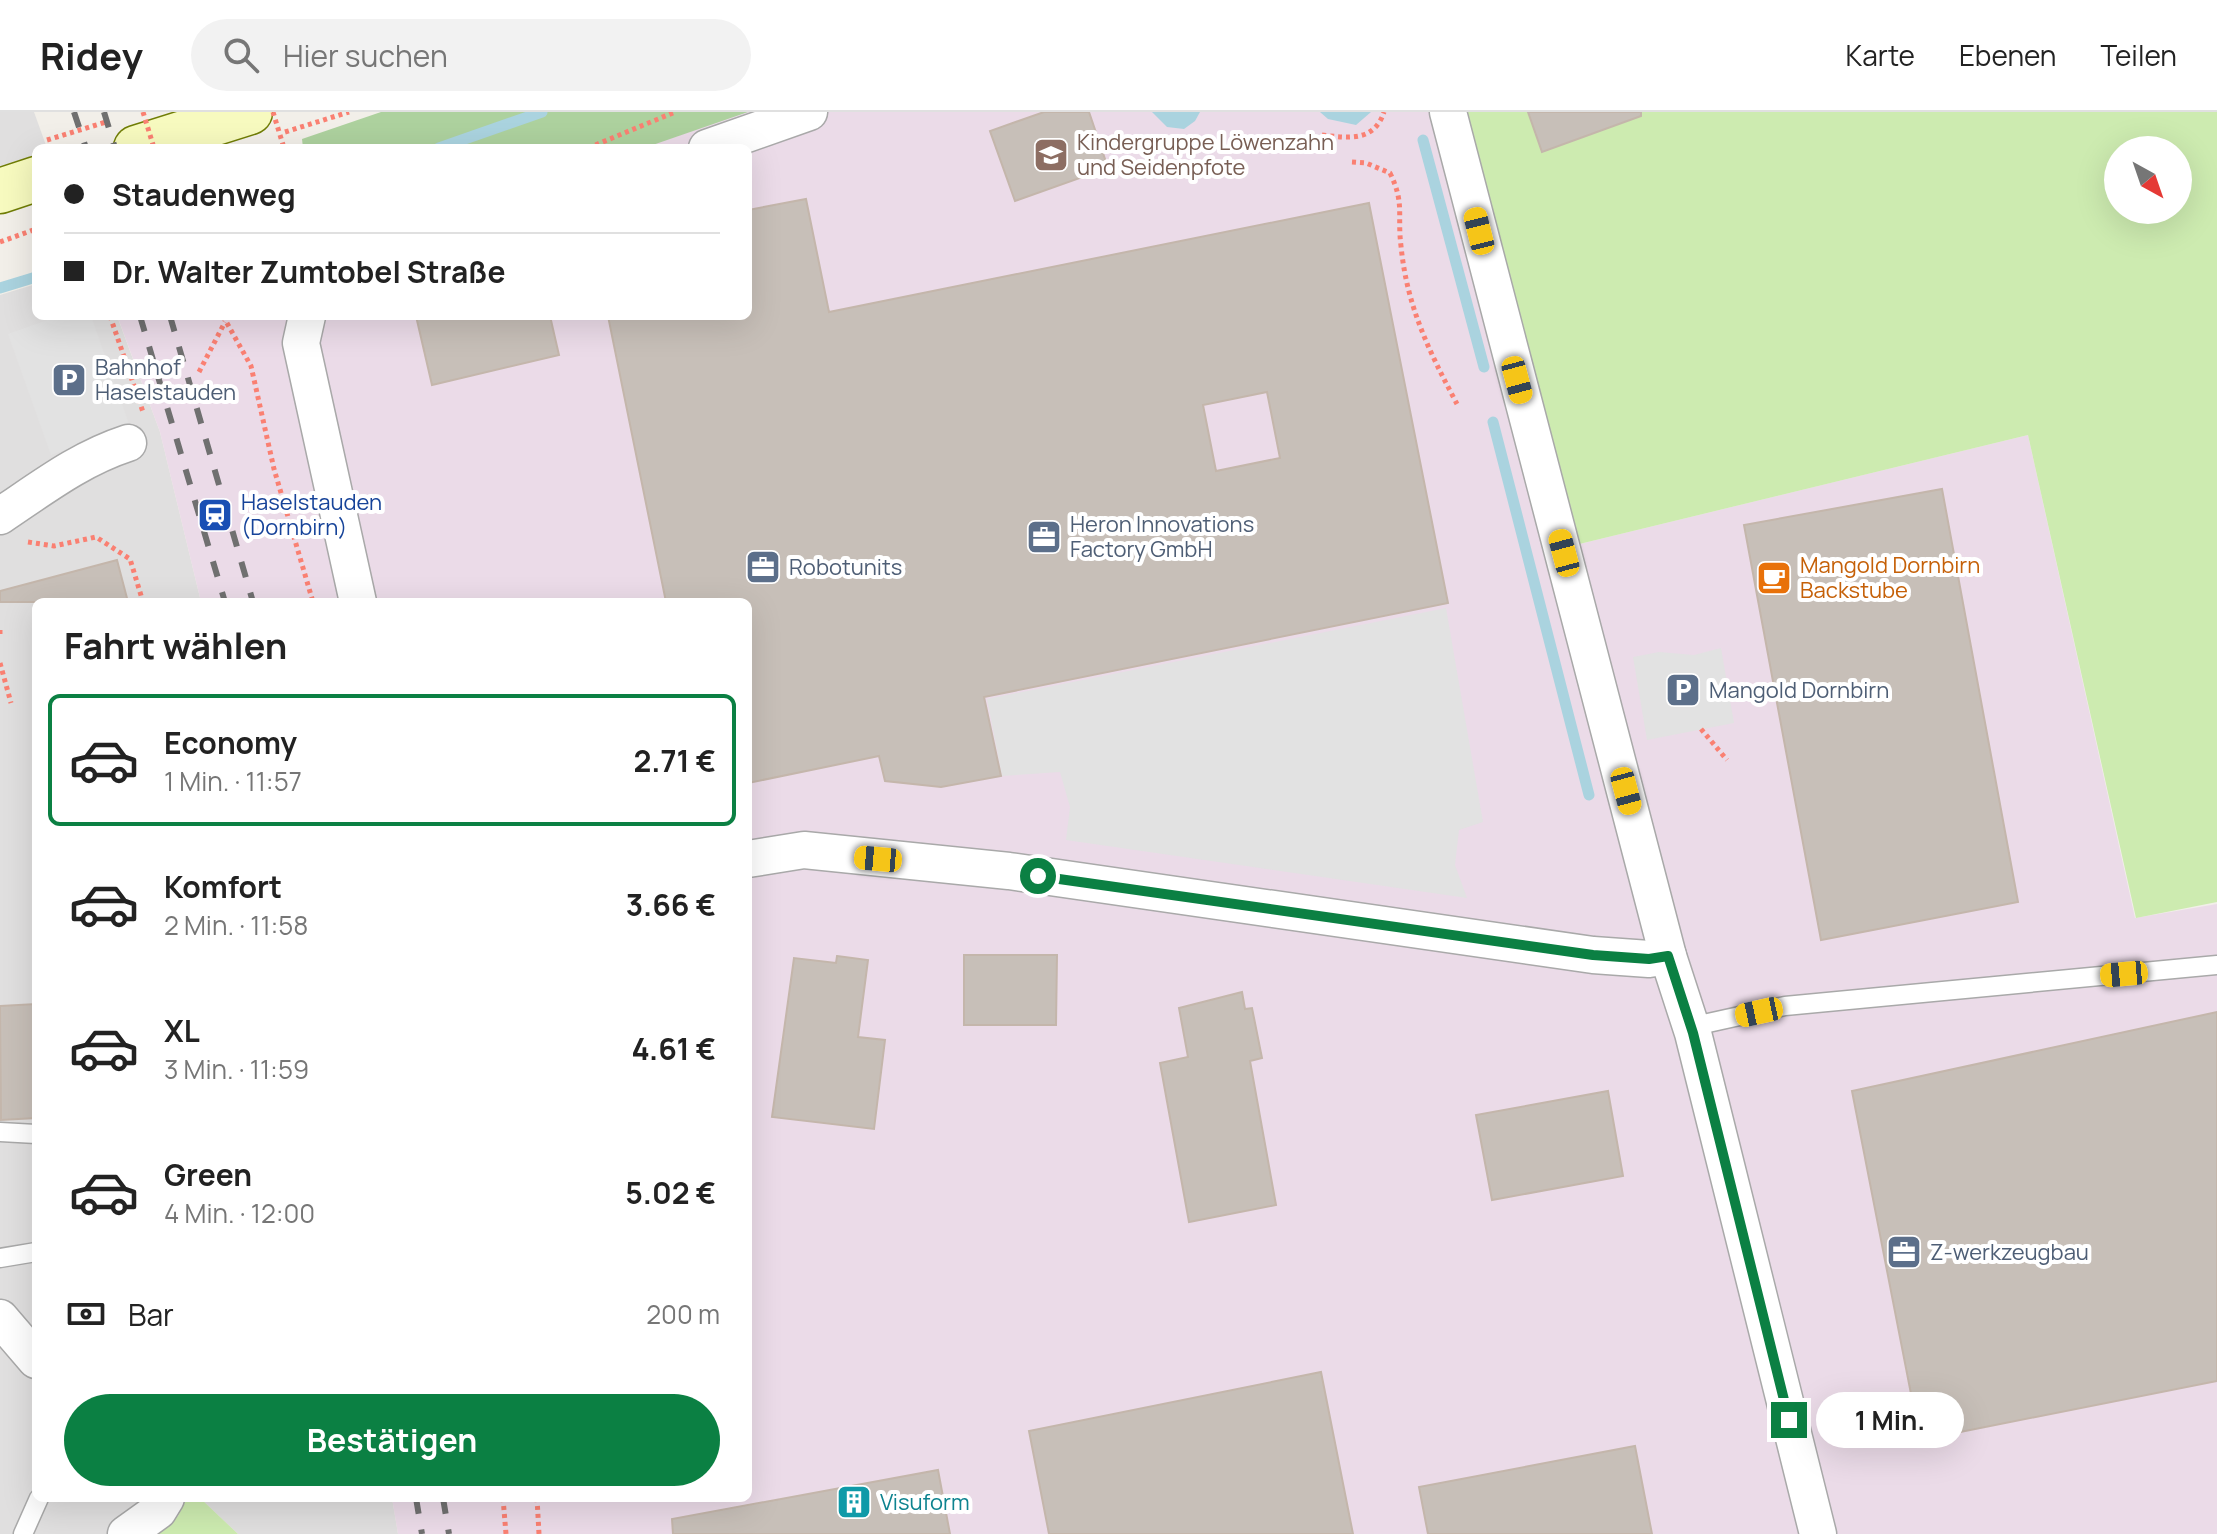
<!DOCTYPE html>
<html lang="de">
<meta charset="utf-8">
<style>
body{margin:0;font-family:Manrope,sans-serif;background:#f2f2f2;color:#222;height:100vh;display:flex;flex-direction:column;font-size:30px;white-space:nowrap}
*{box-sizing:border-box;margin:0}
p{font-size:26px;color:#767676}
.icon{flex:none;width:44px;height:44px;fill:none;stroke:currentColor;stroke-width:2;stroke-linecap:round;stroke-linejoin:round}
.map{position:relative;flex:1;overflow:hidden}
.sheet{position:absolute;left:32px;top:486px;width:720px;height:904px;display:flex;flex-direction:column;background:#fff;border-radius:12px;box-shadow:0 8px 32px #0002}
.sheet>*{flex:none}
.top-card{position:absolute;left:32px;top:32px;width:720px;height:176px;border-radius:12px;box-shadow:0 8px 32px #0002;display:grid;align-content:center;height:176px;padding:0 32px;background:#fff}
.needle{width:52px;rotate:140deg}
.controls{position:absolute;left:2104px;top:24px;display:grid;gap:16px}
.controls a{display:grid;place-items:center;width:88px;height:88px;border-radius:50%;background:#fff;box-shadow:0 8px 32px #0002;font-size:40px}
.end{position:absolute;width:36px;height:36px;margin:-18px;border:10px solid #0b8043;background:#fff;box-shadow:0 0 0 4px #fff}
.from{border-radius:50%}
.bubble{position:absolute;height:56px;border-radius:28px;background:#fff;box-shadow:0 8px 32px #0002;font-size:26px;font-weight:700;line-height:56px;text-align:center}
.car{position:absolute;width:24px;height:48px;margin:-24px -12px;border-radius:10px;box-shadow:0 0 6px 2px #0007;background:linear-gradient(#f5c518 24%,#345 0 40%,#f5c518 0 76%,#345 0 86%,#f5c518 0)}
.top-card b{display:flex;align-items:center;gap:28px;height:76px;font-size:30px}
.top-card b+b{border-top:2px solid #e0e0e0}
.top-card i{width:20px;height:20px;background:#222}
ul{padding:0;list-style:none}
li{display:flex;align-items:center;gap:24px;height:132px;margin:0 16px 12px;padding:0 16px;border:4px solid transparent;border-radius:12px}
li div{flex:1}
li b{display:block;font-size:30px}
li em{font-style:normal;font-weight:700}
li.current{border-color:#0b8043}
li>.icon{width:72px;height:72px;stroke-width:1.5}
h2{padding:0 32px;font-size:36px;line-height:96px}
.pay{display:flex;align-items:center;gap:20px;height:88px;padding:0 32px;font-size:30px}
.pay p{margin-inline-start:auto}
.cta{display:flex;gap:16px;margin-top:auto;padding:16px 32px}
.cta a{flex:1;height:92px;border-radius:48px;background:#0b8043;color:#fff;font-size:32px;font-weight:700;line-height:92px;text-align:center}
header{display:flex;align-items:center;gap:48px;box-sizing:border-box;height:112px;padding:0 40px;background:#fff;border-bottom:2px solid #e0e0e0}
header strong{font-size:38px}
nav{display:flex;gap:44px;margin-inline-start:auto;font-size:28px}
.search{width:560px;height:72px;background:#f2f2f2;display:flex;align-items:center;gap:20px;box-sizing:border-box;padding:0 28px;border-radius:44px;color:#767676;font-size:30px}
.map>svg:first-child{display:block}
</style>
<header>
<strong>Ridey</strong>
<div class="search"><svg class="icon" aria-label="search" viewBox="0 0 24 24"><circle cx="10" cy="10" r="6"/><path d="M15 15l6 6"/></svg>Hier suchen</div>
<nav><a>Karte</a><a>Ebenen</a><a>Teilen</a></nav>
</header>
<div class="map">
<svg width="2217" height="1422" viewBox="0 0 2217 1422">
<rect width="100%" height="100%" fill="#f2efe9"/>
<g fill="#e0dfdf">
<polygon points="0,0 34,0 47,36 36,36 36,86 0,97"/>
<polygon points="36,172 36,204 117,204 160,320 201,490 36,490 36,1386 187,1386 178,1404 154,1422 0,1422 0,183"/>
<polygon points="200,1386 392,1386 398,1422 238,1422"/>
</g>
<polygon fill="#ebdbe8" points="688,0 1454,0 1567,435 2028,323 2135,806 2217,792 2217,1422 398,1422 392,1386 748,1386 748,490 201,490 160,320 118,206 748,204 748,36 588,36"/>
<g fill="#cdebb0" fill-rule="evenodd">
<path d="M1454,0h763v790l-81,16 -108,-483 -461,112zM2118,38h60v60h-60z"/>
<polygon points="187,1386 200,1386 238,1422 154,1422 178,1404"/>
</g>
<polygon fill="#add19e" points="381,0 748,0 644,36 303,36 302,27"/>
<g fill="#e2e2e2">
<polygon points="59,204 91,204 130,315 51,343 8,222"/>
<polygon points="1446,496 1483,710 1459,718 1455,753 1467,786 1066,728 1070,695 1060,660 1002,664 987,587"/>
<polygon points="1721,536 1734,611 1647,628 1633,545 1659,540 1694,543"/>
</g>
<g fill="#aad3df">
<polygon points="1152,0 1200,0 1195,9 1184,17 1167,15"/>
<polygon points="1320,0 1371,0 1356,13 1328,7"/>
</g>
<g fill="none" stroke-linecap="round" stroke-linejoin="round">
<g stroke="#aad3df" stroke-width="11">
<polyline points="1423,28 1484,255"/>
<polyline points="439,36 542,0"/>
<polyline points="0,176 36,165"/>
<polyline points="1493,310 1589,683"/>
</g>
</g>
<g fill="#c7bfb8" stroke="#c4b6ab" stroke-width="2" fill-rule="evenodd">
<polygon points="1044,0 1089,0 1108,56 1015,89 990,19"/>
<polygon points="1528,0 1641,0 1641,4 1542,40"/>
<path d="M806,87l23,113 540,-109 79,400 -464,94 17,79 -60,11 -56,-6 -6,-25 -131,27v-181h-82l-58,-286h140v-106zM1267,280l13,66 -64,13 -13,-66z"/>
<polygon points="416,204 550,204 559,243 432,273"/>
<polygon points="1942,377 2018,790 1821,828 1744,413"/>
<polygon points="117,448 128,490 0,490 0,479"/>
<polygon points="964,843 1057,843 1056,913 964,913"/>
<polygon points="837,844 868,848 858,925 885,928 874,1017 772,1005 794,846 836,851"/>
<polygon points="1242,880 1245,897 1252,896 1262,946 1250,949 1276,1093 1189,1110 1160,951 1188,945 1179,896"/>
<polygon points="36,892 36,1006 1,1008 0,894"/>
<polygon points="2217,900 2217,1269 1920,1328 1852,979"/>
<polygon points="1608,979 1623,1064 1492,1088 1476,1003"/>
<polygon points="1321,1260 1353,1422 1049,1422 1029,1319"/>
<polygon points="1635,1334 1652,1422 1428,1422 1419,1375"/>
<polygon points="938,1358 950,1422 673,1422 672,1407"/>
</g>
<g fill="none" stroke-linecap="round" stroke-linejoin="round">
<g stroke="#a9a9a9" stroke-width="21">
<g id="lane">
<polyline points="1693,921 1708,911 1785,894 2217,853"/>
<polyline points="0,1020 36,1022"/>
<polyline points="0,1146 36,1140"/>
<polyline points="23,1422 39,1386"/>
</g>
</g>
<g stroke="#a9a9a9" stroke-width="39">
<g id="street">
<polyline points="1448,0 1668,844 1693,921 1818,1422"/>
<polyline points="707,36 809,0"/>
<polyline points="307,204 301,231 358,490"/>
<path d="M0,404c42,-28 79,-57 128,-73"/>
<polyline points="748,747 804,738 1009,759 1593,843 1649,847 1668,844"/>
<polyline points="0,1206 36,1248"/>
<polyline points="126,1422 158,1399 166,1386"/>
</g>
</g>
<g stroke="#707d05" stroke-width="47">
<g id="secondary">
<polyline points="136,36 250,0"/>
<polyline points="0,79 36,67"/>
</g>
</g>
<g stroke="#fa8072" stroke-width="5" stroke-dasharray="4 4" stroke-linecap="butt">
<polyline points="285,20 349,0"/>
<path d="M1322,23c27,3 52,7 62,-23"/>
<polyline points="47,28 106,10"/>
<polyline points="588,36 675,0"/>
<path d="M1352,50l14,1 24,10c15,31 7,41 11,73 6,61 28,105 56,158"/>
<polyline points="0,130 36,117"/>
<polyline points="110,204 143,300"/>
<polyline points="223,204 251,254 274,357 313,490"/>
<polyline points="199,260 225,210"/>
<polyline points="28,430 54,434 96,425 130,447 143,490"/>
<polyline points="0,518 0,525"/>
<polyline points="0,551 11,591"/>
<polyline points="1701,617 1727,648"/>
<polyline points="503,1386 506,1422"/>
<polyline points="537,1386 539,1422"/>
</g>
<use href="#lane" stroke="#fff" stroke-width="18"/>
<use href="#street" stroke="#fff" stroke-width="36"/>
<use href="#secondary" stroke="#f7fabf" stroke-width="44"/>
<g stroke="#707070" stroke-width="6" stroke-dasharray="16 16" stroke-linecap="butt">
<polyline points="74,0 86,36"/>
<polyline points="104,0 115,36"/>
<polyline points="140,204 225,490"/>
<polyline points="170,204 253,490"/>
<polyline points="416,1386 422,1422"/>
<polyline points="443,1386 449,1422"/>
</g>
<g stroke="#fa8072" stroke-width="5" stroke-dasharray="4 4" stroke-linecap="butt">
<polyline points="143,0 154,36"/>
<polyline points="273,0 284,36"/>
</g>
</g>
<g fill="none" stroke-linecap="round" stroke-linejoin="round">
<polyline stroke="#0b8043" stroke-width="10" points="1038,764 1593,843 1649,847 1668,844 1693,921 1789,1308"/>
</g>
<defs>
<g id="school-square" transform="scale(1.8)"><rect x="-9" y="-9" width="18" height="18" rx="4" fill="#8d6e63" stroke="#fff"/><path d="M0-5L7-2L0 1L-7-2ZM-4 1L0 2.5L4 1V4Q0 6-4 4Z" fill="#fff"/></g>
<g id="parking-square" transform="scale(1.8)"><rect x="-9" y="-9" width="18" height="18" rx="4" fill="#5c6f8a" stroke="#fff"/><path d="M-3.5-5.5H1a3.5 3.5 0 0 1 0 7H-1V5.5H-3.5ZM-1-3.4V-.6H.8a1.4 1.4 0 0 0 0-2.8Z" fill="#fff"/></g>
<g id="station-square" transform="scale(1.8)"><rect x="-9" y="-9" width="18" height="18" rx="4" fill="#1a4fb4" stroke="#fff"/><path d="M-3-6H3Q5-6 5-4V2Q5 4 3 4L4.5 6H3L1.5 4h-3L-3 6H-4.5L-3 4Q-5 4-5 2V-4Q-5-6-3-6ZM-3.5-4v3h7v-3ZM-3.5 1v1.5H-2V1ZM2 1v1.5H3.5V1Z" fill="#fff"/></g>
<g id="office-square" transform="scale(1.8)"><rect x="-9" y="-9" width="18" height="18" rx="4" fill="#5c6f8a" stroke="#fff"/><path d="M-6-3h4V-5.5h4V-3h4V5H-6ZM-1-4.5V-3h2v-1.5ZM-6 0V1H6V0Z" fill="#fff"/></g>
<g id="cafe-square" transform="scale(1.8)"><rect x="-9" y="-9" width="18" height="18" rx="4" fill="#e8710a" stroke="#fff"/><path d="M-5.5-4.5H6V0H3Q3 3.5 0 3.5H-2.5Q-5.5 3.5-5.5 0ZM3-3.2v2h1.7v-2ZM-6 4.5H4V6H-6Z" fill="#fff"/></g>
<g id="building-square" transform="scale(1.8)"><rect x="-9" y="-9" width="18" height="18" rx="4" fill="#0f9aa8" stroke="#fff"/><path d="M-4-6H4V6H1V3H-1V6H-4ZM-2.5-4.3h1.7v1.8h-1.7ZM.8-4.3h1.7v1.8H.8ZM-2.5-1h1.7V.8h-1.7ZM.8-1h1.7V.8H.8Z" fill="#fff"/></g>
</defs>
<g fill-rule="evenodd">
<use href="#school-square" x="1051" y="43"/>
<use href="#parking-square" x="69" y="268"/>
<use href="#station-square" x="215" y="403"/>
<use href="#office-square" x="1044" y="425"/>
<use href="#office-square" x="763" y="455"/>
<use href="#cafe-square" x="1774" y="466"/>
<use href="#parking-square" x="1683" y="578"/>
<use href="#office-square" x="1904" y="1140"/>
<use href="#building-square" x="854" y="1390"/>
</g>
<g text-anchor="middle" stroke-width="8" stroke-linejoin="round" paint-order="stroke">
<g font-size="22" fill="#785e54" stroke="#fff" text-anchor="start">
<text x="1077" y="38">Kindergruppe Löwenzahn<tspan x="1077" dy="25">und Seidenpfote</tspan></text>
</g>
<g font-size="22" fill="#4e5e75" stroke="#fff" text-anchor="start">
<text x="95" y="263">Bahnhof<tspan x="95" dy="25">Haselstauden</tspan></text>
<text x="1070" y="420">Heron Innovations<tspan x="1070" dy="25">Factory GmbH</tspan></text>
<text x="789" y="463">Robotunits</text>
<text x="1709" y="586">Mangold Dornbirn</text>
<text x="1930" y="1148">Z-werkzeugbau</text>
</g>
<g font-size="22" fill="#164399" stroke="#fff" text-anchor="start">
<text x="241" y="398">Haselstauden<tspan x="241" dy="25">(Dornbirn)</tspan></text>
</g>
<g font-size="22" fill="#c56008" stroke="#fff" text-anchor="start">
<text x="1800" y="461">Mangold Dornbirn<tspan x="1800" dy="25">Backstube</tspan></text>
</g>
<g font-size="22" fill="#0d838f" stroke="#fff" text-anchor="start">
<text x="880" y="1398">Visuform</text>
</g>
</g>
</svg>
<div class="controls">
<a><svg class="needle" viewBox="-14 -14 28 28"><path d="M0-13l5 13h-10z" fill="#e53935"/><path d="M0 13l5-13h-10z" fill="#767676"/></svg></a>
</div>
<i class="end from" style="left:1038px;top:764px"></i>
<i class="end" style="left:1789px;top:1308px"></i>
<div class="bubble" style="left:1816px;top:1280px;width:148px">1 Min.</div>
<i class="car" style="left:1479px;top:119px;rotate:346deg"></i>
<i class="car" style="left:1517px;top:268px;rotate:165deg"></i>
<i class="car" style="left:1564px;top:441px;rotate:345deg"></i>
<i class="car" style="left:1626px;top:679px;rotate:165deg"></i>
<i class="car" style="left:878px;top:747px;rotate:275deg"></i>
<i class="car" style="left:2124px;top:862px;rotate:265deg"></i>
<i class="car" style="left:1759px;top:900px;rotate:258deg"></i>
<div class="top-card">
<b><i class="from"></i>Staudenweg</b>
<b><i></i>Dr. Walter Zumtobel Straße</b>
</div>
<section class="sheet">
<h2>Fahrt wählen</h2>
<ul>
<li class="current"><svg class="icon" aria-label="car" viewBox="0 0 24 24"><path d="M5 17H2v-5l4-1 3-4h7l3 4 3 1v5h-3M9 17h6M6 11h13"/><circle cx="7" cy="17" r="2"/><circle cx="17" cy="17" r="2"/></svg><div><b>Economy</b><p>1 Min. · 11:57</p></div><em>2.71 €</em></li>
<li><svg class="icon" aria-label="car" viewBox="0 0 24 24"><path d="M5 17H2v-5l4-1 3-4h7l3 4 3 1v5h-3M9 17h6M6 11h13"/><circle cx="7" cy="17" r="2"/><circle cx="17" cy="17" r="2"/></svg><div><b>Komfort</b><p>2 Min. · 11:58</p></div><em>3.66 €</em></li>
<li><svg class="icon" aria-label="car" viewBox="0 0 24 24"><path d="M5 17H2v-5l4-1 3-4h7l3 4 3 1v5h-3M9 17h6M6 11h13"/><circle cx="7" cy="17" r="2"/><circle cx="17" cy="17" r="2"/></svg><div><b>XL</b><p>3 Min. · 11:59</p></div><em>4.61 €</em></li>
<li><svg class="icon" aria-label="car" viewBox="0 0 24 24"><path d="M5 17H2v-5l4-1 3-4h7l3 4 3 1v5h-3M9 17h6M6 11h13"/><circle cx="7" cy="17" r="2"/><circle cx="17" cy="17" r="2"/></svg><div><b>Green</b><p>4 Min. · 12:00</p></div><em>5.02 €</em></li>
</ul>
<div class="pay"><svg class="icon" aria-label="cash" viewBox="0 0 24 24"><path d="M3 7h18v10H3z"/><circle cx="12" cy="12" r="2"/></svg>Bar<p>200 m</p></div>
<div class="cta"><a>Bestätigen</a></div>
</section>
</div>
